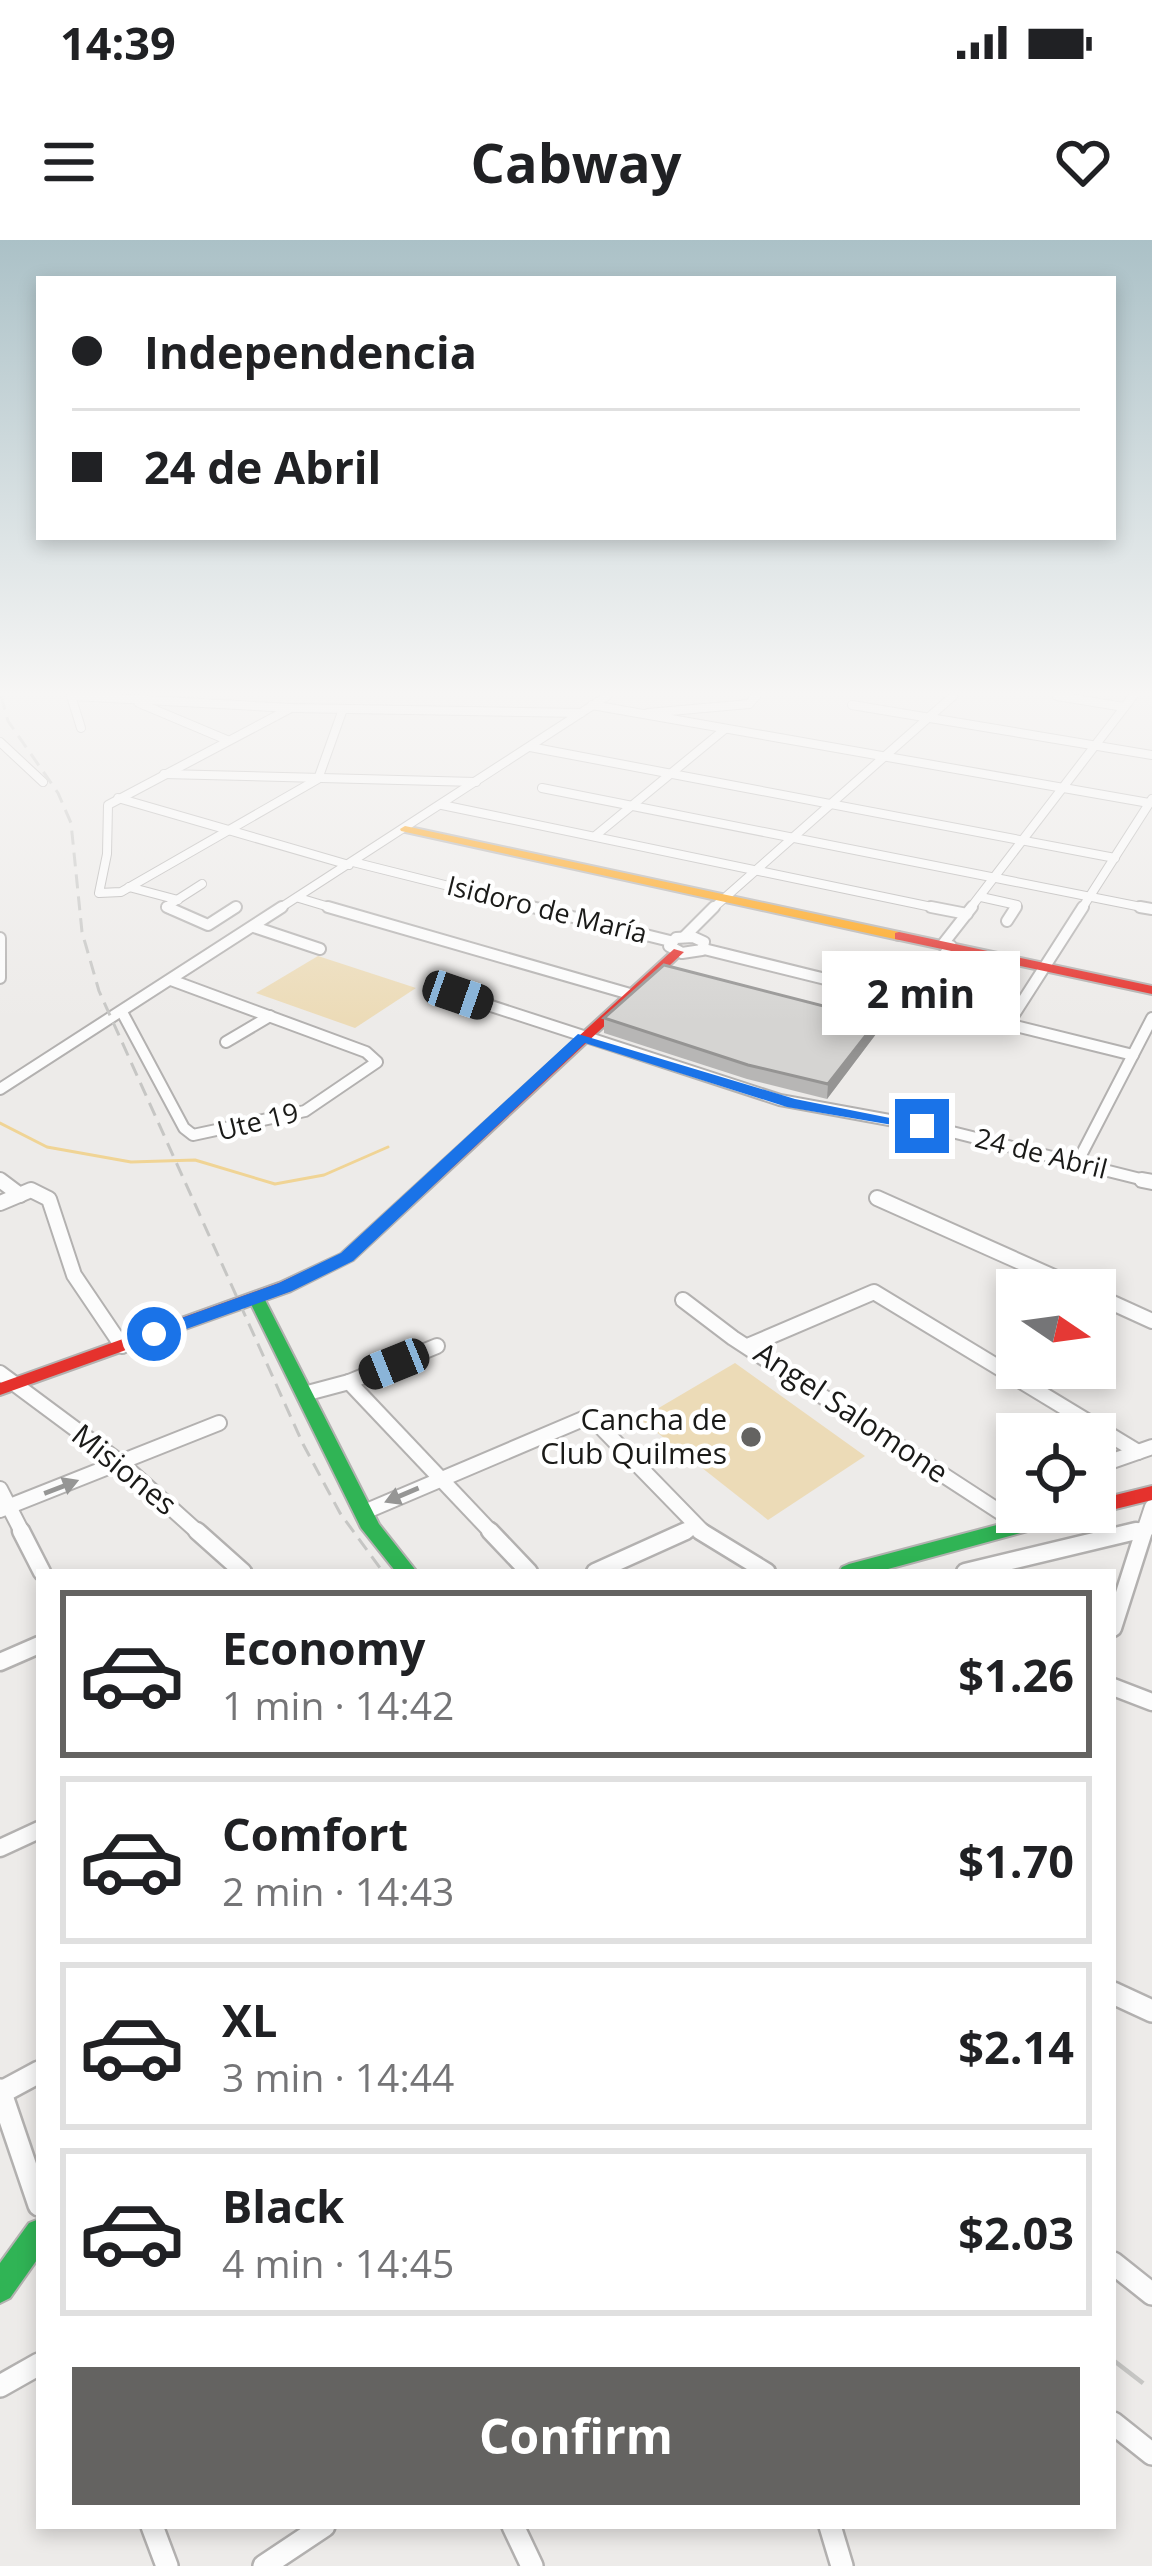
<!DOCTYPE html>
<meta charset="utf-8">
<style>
body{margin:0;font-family:"Open Sans",sans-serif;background:#f2f2f2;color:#202124;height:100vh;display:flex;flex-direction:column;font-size:45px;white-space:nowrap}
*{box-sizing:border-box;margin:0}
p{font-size:39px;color:#757577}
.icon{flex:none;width:66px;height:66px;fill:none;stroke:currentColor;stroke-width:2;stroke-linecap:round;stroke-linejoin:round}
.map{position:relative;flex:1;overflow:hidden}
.panel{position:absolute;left:36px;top:1329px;width:1080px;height:960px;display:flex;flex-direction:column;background:#fff;border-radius:0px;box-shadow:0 6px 18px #0003}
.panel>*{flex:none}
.guide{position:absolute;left:36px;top:36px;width:1080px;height:264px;border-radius:0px;box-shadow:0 6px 18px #0003;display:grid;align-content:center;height:264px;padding:0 36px;background:#fff}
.needle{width:78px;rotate:103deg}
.tools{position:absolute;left:996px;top:1029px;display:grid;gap:24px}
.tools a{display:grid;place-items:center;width:120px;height:120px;border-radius:0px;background:#fff;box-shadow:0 6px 18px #0003;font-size:60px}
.end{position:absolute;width:54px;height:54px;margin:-27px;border:15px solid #1a73e8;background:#fff;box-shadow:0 0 0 6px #fff}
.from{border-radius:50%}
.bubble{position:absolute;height:84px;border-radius:0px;background:#fff;box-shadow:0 6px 18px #0003;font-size:39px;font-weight:700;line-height:84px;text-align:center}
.car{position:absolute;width:36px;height:72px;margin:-36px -18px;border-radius:15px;box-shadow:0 0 9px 3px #0007;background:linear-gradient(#222 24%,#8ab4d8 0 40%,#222 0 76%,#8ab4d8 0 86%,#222 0)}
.guide b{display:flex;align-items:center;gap:42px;height:114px;font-size:45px}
.guide b+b{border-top:3px solid #e0e0e0}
.guide i{width:30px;height:30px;background:#202124}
ul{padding:21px 0 0;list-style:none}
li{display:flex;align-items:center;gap:36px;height:168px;margin:0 24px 18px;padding:0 12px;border:6px solid #e0e0e0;border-radius:0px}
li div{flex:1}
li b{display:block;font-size:45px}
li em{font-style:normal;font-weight:700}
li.selected{border-color:#646361}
li>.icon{width:108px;height:108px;stroke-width:1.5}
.button{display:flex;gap:24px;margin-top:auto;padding:24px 36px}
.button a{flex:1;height:138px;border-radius:0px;background:#646361;color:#fff;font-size:48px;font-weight:700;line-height:138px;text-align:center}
.status{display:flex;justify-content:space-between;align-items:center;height:84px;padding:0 60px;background:#fff;direction:ltr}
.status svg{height:33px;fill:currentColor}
header{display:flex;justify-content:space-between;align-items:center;height:156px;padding:0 36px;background:#fff;font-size:54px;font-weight:700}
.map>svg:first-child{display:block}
</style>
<div class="status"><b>14:39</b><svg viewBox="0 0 49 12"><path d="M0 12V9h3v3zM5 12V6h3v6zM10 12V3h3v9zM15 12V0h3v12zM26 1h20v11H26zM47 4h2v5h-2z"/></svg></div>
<header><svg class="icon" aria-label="menu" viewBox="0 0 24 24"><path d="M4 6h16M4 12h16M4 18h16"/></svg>Cabway<svg class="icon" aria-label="heart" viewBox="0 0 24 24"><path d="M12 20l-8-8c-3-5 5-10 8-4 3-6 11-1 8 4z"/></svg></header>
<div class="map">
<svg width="1152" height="2326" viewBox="0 0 1152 2326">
<rect width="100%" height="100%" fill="#edebe9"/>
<g fill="#ecdbb7">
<polygon points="318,716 416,748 355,788 256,753"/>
<polygon points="735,1123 865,1216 768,1280 640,1179"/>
</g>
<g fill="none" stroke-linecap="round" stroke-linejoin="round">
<polyline stroke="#f0d495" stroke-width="3" points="0,883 47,907 131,922 195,920 275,944 324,935 388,907"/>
<g stroke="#b3b1b0" stroke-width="10">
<g id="street-far4">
<polyline points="71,456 81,488"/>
<polyline points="74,456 291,468 581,473"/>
<polyline points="1057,456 1124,467"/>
<polyline points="139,463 227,500"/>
<polyline points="592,465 1149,563"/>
<polyline points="852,465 1152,515"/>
<polyline points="291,468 108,565 107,614 99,653 121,652 318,539 343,469"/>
<polyline points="648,473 749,464 756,456"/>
<polyline points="0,502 43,542"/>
<polyline points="530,507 1115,618"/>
<polyline points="164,534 476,542"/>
<polyline points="542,548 1152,669"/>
<polyline points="118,558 349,625"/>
<polyline points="442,565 946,670"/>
<polyline points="595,596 725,489"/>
<polyline points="353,622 544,670"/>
<polyline points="129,647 178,660"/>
<polyline points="981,657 1017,665 1014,670"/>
<polyline points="299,658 339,670"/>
<polyline points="172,670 166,667 202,644"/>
<polyline points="232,670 236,667"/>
<polyline points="277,670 607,456"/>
<polyline points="711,670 953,456"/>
<polyline points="969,670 1133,456"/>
<polyline points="1081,670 1152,559"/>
</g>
</g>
<g stroke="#b3b1b0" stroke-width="14">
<g id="street-far3">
<polyline points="167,667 208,685 236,667"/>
<polyline points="328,667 630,754"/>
<polyline points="532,667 670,701"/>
<polyline points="931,667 967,674"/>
<polyline points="1140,667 1152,669"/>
<polyline points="1007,681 1016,667"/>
<polyline points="254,687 320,709"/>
<polyline points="684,697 714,667"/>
<polygon points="693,697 704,702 702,710 682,713 669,706 676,698"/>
<polyline points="0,698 0,738"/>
<polyline points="943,704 972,667"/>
<polyline points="704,709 1133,815"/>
<polyline points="445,751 780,860 944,890 1152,942"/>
<polyline points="880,753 892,744 921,744 951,706"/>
<polyline points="122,772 184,888 193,895 305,871 377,822 366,812 171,740"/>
<polyline points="1008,784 1083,667"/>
<polyline points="226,802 270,776"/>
<polyline points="0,849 282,667"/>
<polyline points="1077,923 1152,778"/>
</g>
</g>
<g stroke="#b3b1b0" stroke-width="18">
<g id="street-far2">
<polyline points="0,940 20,955"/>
<polyline points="1142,940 1152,942"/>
<polyline points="877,958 1083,1050"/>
<polyline points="0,963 31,950 49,959 74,1035 122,1106"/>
<polyline points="1095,1055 1152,1081"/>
<polyline points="683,1060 733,1098 1020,1285"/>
<polyline points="750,1105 874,1052 1138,1212"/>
<polyline points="0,1133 121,1223 200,1294"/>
<polyline points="349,1142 493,1294"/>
<polyline points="304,1154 349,1142 437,1106"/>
<polyline points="1095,1227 1152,1207"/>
<polyline points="0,1249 23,1294"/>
<polyline points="0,1270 219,1183"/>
<polyline points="362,1273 583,1179 594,1180 705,1294"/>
<polyline points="679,1294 694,1287"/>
<polyline points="1124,1294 1152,1287"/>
<polyline points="1143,1294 1152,1267"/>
</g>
</g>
<g stroke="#b3b1b0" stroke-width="21">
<g id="street-far1">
<polyline points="21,1291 42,1332"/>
<polyline points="197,1291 243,1332"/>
<polyline points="490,1291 529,1332"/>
<polyline points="700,1291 767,1332"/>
<polyline points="595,1332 686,1291"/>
<polyline points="965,1332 1136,1291"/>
<polyline points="1113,1388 1144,1291"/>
<polyline points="0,1422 39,1405"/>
<polyline points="1113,1447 1152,1462"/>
<polyline points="0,1608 39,1590"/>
</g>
</g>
<g stroke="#b3b1b0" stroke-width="26">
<g id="street">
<polyline points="1113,1753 1152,1771"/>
<polyline points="0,1850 39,1965"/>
<polyline points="0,1853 39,1832"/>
<polyline points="1113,2023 1152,2054"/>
<polyline points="0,2146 39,2124"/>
<polyline points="1113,2183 1152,2214"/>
<polyline points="152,2286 167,2326"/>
<polyline points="513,2286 532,2326"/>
<polyline points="830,2286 842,2326"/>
<polyline points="264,2326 324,2286"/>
</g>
</g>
<g stroke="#b3b1b0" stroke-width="4">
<g id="fast">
<polygon points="256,1053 264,1058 379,1284 417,1332 396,1332 361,1288 248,1058"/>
<polygon points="1046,1272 1082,1272 1079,1277 1072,1279 877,1332 839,1332 842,1327 849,1324"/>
<polygon points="39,1979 39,2017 10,2058 0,2063 0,2023 29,1983"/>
</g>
</g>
<g stroke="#b3b1b0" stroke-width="4">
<polygon id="slow" points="405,586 899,692 905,696 899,700 401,591 400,589"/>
</g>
<g stroke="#b3b1b0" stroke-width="4">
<g id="jam">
<polygon points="899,692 1152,746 1152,754 895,699 895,693"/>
<polygon points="674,709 684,712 353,1020 291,1051 0,1155 0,1143 279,1043 341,1014"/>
<polygon points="1152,1246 1152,1260 1095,1274 1089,1272 1095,1272 1095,1260"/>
</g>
</g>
<use href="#street-far4" stroke="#fcfcfc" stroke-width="8"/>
<use href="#street-far3" stroke="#fcfcfc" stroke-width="10"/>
<use href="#street-far2" stroke="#fcfcfc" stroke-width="14"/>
<use href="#street-far1" stroke="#fcfcfc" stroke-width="16"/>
<use href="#street" stroke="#fcfcfc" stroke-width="21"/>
<use href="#fast" fill="#30b455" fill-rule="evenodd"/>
<use href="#slow" fill="#ff9f0a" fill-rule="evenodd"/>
<use href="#jam" fill="#e5322d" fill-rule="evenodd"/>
<polyline stroke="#c6c6c4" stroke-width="3" stroke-dasharray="14 8" stroke-linecap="butt" points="1,456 8,481 58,553 71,583 82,692 99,751 303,1204 340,1273 383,1332"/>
<polyline stroke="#c6c6c4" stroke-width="4.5" stroke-dasharray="38 20" stroke-linecap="butt" points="1113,2120 1152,2150"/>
</g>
<polygon fill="#b7b6b5" points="604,778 878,780 876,794 827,859 747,839 604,793"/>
<polygon fill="#959493" points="878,780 876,794 827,859 828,844"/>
<polygon fill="#d5d4d2" stroke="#959493" stroke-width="3" points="664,725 878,780 828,844 748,825 604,778"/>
<defs><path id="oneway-solid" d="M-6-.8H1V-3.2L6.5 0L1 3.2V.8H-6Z" transform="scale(3)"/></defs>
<g fill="#969695">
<use href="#oneway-solid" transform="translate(61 1247) rotate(-21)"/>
<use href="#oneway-solid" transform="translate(402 1255) rotate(157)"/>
</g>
<linearGradient id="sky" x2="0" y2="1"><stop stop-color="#abc1c7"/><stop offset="0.58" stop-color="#f7f6f5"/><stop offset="1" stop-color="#f7f6f5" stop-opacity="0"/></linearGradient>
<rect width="1152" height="782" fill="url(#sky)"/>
<polygon fill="#1a73e8" points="578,794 795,859 930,886 922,890 787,867 585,803 353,1021 292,1051 161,1098 148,1098 148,1090 279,1043 341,1013"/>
<circle fill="#646361" stroke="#fff" stroke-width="4.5" cx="751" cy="1197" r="12"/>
<g text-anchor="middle" stroke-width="9" stroke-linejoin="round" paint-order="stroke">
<g font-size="27" fill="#1a1a18" stroke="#fff">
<text transform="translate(547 670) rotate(14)" y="9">Isidoro de María</text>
<text transform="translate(258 882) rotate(-14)" y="9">Ute 19</text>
<text transform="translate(1041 914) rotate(14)" y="9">24 de Abril</text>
</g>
<g font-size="30" fill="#1a1a18" stroke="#fff">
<text transform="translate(851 1173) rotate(34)" y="10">Angel Salomone</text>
<text transform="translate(124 1230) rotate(39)" y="10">Misiones</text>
</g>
<g font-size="30" fill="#1a1a18" stroke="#fff" text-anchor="end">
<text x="727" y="1190">Cancha de<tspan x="727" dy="34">Club Quilmes</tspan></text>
</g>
</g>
</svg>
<div class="tools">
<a><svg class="needle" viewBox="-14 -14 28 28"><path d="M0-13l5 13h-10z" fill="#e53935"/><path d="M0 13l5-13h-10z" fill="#757577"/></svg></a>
<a><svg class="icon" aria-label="locate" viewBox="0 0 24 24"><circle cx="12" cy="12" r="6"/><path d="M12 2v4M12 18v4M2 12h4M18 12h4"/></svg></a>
</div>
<i class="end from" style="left:154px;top:1094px"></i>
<i class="end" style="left:922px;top:886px"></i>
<div class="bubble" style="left:822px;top:711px;width:198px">2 min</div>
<i class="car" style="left:458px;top:755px;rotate:109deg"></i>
<i class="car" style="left:394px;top:1124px;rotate:248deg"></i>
<div class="guide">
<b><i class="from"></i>Independencia</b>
<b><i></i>24 de Abril</b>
</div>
<section class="panel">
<ul>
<li class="selected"><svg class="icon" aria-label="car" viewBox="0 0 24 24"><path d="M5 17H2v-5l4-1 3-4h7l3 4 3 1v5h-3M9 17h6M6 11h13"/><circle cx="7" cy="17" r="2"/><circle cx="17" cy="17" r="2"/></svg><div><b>Economy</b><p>1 min · 14:42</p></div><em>$1.26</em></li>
<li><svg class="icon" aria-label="car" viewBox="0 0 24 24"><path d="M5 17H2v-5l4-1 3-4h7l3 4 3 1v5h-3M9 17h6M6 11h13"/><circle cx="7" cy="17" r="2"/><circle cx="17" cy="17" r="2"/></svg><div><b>Comfort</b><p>2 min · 14:43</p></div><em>$1.70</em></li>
<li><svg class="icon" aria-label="car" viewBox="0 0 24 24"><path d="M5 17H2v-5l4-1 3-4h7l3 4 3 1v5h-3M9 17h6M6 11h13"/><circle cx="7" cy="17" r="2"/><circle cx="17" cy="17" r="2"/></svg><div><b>XL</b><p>3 min · 14:44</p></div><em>$2.14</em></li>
<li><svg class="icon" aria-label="car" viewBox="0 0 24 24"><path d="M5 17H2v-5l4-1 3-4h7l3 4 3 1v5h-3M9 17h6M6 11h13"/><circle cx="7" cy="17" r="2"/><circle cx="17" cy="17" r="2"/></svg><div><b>Black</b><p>4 min · 14:45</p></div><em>$2.03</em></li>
</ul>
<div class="button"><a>Confirm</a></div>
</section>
</div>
